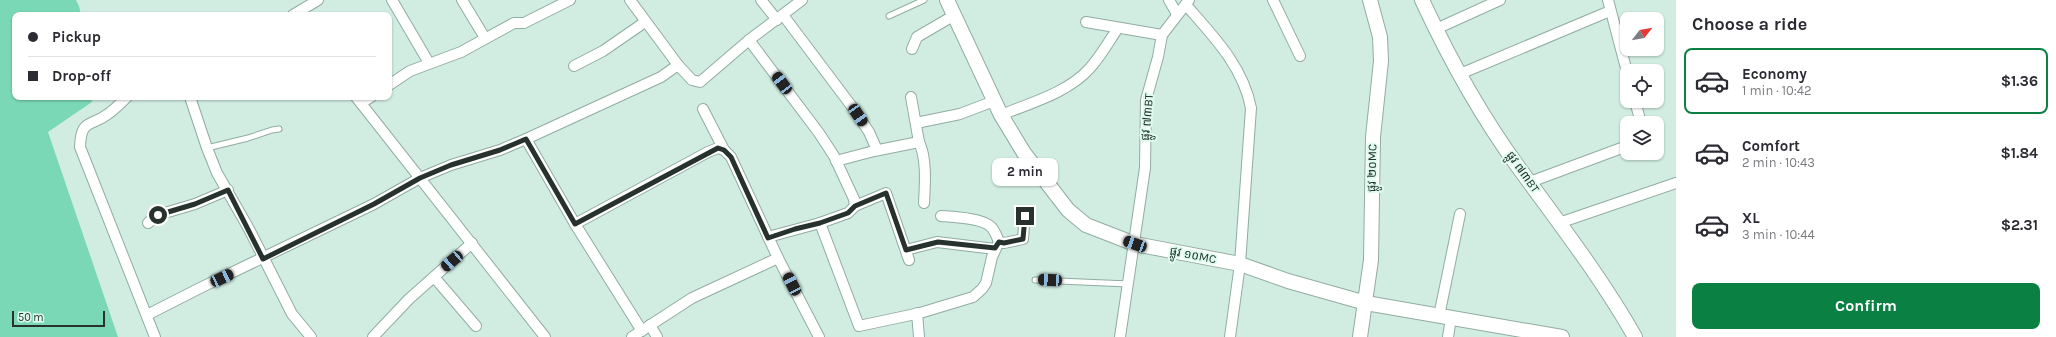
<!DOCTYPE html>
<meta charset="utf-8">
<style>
body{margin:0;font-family:Karla,"Noto Sans Khmer",sans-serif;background:#f7f7f7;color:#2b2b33;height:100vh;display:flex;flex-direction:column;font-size:15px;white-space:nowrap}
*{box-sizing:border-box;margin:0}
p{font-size:13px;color:#7c7c81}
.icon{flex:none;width:22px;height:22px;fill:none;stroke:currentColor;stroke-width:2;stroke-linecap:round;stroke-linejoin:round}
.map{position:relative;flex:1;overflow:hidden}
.drawer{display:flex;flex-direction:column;background:#fff;width:380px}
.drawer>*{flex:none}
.hud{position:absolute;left:12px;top:12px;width:380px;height:88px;border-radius:8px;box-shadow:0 1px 3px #0004;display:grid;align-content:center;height:88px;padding:0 16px;background:#fff}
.needle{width:26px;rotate:59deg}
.controls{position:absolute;left:1620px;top:12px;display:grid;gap:8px}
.controls a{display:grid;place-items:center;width:44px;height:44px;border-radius:8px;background:#fff;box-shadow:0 1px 3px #0004;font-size:20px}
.scale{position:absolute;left:12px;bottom:10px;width:93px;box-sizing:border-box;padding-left:4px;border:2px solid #27322e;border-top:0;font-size:11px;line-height:14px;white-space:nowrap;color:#27322e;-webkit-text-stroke:3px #defbef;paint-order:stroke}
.end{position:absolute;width:18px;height:18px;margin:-9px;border:5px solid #27322e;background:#fff;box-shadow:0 0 0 2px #fff}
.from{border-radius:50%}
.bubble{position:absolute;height:28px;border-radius:8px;background:#fff;box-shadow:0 1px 3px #0004;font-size:13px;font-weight:700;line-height:28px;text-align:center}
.car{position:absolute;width:12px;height:24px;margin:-12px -6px;border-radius:5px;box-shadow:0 0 3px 1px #0007;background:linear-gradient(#222 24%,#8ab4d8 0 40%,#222 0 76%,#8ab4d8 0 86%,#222 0)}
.hud b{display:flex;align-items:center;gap:14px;height:38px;font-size:15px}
.hud b+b{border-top:1px solid #e1e1e2}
.hud i{width:10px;height:10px;background:#2b2b33}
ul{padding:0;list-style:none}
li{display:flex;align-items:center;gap:12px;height:66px;margin:0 8px 6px;padding:0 8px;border:2px solid transparent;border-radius:8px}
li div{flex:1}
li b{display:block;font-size:15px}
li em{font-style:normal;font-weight:700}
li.current{border-color:#0b8043}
li>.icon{width:36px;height:36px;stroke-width:1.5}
h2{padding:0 16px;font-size:18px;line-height:48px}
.button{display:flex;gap:8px;margin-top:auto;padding:8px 16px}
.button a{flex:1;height:46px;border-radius:8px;background:#0b8043;color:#fff;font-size:16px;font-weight:700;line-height:46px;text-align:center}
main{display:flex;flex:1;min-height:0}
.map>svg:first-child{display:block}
</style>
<main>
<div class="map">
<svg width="1676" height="337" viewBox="0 0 1676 337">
<rect width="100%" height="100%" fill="#d1ede2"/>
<polygon fill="#7bd8b7" points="0,0 76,0 79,6 81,15 15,15 15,97 91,97 92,102 48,132 118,337 0,337"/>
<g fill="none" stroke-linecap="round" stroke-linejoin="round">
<g stroke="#91aca1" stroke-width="7">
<g id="lane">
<polyline points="889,16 924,0"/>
<polyline points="207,148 248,138 272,130 279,129"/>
<polyline points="1035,280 1129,284"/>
</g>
</g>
<g stroke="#91aca1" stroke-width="12">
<g id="street">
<polyline points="392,0 429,63"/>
<polyline points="462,0 485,38"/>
<polyline points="630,0 678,65 692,80 700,82 749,40 802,0"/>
<polyline points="761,0 777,20"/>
<polyline points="1169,0 1177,14"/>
<polyline points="1273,0 1300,56"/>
<polyline points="1608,0 1627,72"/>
<path d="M1186,5c27,31 57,61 65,103l-11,156 -10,73"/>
<polyline points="293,15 318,0"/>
<polyline points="783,15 853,108 869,132 877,150"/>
<polyline points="1086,22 1162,35"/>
<polyline points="1436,29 1500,0"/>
<polyline points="749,40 819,133 834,156 854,199 855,206"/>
<polyline points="912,49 917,37 953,16"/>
<polyline points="574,66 603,51 645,22"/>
<polyline points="1460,74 1610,11"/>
<polyline points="389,85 410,71 461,52 514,23 524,23 570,0"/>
<path d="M127,97c-6,6 -12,12 -19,17 -17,13 -27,4 -28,33l75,190"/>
<polyline points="190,97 207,148 217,173 249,229 292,314 311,337"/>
<polyline points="356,97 545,337"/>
<path d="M911,97l8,45c8,17 6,42 5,61"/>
<polyline points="1635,101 1641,123"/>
<polyline points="361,103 371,97"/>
<polyline points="703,109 724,150"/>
<path d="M1001,115c29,-12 67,-22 89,-47 11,-12 19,-27 28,-40"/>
<polyline points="916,123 960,114 994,101"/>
<polyline points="526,139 575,224 642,331"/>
<polyline points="836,161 874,151 919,142"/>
<polyline points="1530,182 1627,146"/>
<path d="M941,216c13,1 40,2 49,10 5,4 7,11 9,16"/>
<polyline points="148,223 158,215 195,204 228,190"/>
<polyline points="820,223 859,326 920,313 973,297 982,289 986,283 992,257 999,242"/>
<polyline points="1559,223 1676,183"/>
<polyline points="575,224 708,152 718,148 724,150 731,157 778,258 819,337"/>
<polyline points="768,237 820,223 848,213 855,206 886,193 909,260"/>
<polyline points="999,242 1004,243 1023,239 1025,212"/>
<polyline points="906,250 937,242 995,249"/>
<polyline points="434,277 476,326"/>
<polyline points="917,313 919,337"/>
<polyline points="147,315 200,288 374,204 420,178 451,165 500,150 526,139 661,77 678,65"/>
<polyline points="1439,316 1460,214"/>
<polyline points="650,325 657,337"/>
<polyline points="373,337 409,299 472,243"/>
<polyline points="632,337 692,298 778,258"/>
<polyline points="1120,337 1145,168 1146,100 1158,57 1162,35 1189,0"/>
<polyline points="1448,337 1451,318"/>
</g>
</g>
<g stroke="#91aca1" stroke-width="16">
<g id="secondary">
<polyline points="947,0 1001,115 1024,153 1068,210 1086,225 1135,244 1240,264 1288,281 1366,303 1562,337"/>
<path d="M1422,0c27,58 59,116 97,168 40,55 82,109 116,169"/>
<polyline points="1360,337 1371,260 1373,137 1381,61 1380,37 1370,0"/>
</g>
</g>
<use href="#lane" stroke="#fff" stroke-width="5"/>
<use href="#street" stroke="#fff" stroke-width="10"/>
<use href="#secondary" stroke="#fff" stroke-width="14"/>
</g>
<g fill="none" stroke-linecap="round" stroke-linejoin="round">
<polyline stroke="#27322e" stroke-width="5" points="158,215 195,204 228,190 263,259 374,204 420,178 451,165 500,150 526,139 575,224 718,148 724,150 731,157 768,238 795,229 820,223 848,213 855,206 886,193 906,250 938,242 995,248 999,242 1004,243 1023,239 1025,216"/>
</g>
<g text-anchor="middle" stroke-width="4" stroke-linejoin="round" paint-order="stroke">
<g font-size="12" fill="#27322e" stroke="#defbef">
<text transform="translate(1147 117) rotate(-85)" y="4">ផ្លូវ ៧៣BT</text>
<text transform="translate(1372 168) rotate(-89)" y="4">ផ្លូវ ២០MC</text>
<text transform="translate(1523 172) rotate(55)" y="4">ផ្លូវ ៧៣BT</text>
<text transform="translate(1193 255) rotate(11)" y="4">ផ្លូវ ១០MC</text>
</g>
</g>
</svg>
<div class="controls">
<a><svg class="needle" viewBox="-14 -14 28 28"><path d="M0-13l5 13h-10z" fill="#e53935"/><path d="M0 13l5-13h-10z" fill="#7c7c81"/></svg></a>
<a><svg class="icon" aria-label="locate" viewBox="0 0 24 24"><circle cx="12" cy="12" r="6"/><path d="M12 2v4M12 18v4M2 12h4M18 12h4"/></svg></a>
<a><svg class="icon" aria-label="layers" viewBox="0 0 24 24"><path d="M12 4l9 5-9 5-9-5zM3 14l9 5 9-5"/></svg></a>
</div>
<div class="scale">50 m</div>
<i class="end from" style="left:158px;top:215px"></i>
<i class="end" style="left:1025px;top:216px"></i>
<div class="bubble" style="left:992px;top:158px;width:66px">2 min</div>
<i class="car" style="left:782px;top:83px;rotate:323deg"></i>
<i class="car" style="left:858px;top:115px;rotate:146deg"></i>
<i class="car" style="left:1135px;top:244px;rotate:290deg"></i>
<i class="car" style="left:452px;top:261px;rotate:229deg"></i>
<i class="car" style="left:222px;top:278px;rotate:65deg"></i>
<i class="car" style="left:1050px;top:280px;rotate:273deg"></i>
<i class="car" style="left:792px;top:284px;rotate:333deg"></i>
<div class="hud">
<b><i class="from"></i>Pickup</b>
<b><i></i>Drop-off</b>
</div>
</div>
<section class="drawer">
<h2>Choose a ride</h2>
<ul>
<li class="current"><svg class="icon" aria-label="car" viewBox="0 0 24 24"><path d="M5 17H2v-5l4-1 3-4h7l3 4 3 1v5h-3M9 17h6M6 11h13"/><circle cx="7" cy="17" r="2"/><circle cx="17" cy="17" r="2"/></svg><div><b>Economy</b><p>1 min · 10:42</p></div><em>$1.36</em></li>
<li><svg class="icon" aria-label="car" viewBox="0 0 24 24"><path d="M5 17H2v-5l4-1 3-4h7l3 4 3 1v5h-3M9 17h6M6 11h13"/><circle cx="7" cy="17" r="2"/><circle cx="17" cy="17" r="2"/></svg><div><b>Comfort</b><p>2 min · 10:43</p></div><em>$1.84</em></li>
<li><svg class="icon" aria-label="car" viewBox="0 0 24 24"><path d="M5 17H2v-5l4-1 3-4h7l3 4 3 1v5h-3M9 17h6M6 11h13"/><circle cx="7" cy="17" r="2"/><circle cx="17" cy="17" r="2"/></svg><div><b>XL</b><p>3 min · 10:44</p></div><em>$2.31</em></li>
</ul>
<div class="button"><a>Confirm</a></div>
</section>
</main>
